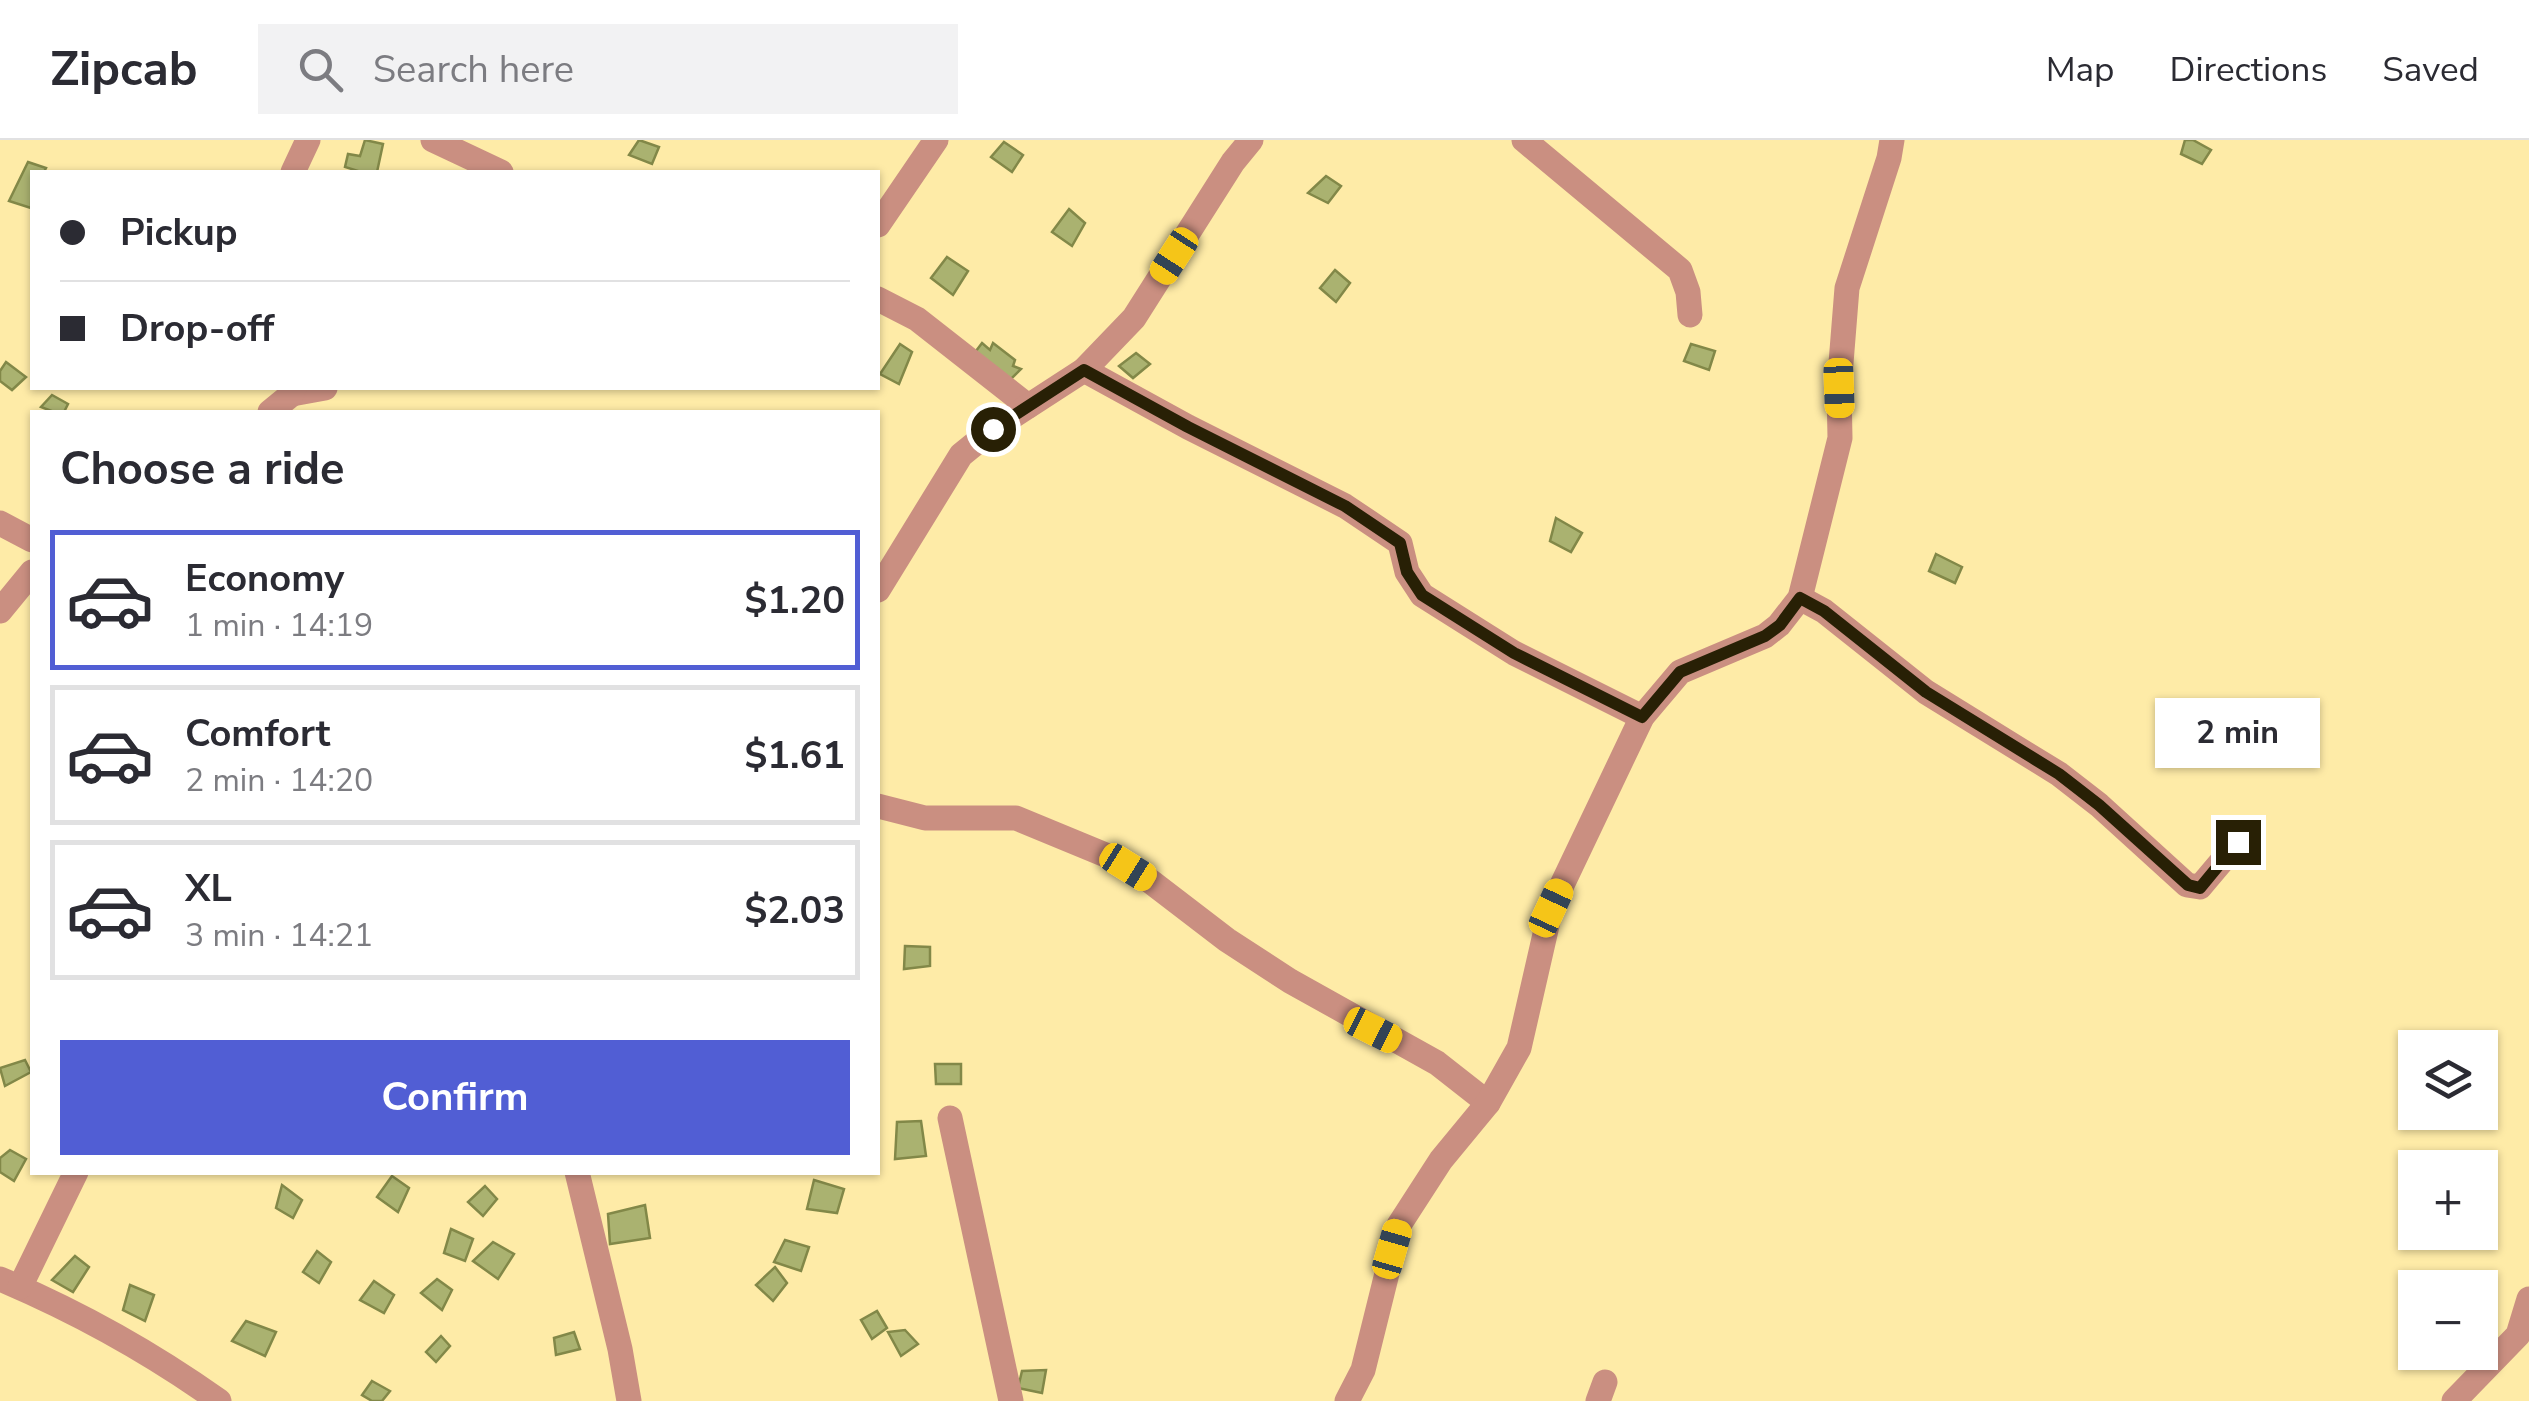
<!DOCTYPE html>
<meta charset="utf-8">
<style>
body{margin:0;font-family:"Nunito Sans",sans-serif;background:#f2f2f3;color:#2b2b33;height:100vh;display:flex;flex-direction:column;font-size:38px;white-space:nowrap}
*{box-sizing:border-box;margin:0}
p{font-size:32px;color:#7c7c81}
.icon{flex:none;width:55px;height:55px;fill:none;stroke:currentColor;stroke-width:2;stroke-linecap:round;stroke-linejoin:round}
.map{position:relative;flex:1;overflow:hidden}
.panel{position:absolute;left:30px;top:270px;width:850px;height:765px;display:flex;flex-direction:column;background:#fff;border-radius:0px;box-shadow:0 2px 8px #0004}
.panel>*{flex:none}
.banner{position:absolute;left:30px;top:30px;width:850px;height:220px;border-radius:0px;box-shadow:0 2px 8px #0004;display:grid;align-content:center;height:220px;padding:0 30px;background:#fff}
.tools{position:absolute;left:2398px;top:890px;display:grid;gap:20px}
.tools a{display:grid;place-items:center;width:100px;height:100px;border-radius:0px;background:#fff;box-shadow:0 2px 8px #0004;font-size:50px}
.end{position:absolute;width:45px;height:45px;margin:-22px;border:12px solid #282005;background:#fff;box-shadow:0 0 0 5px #fff}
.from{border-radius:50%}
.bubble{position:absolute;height:70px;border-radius:0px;background:#fff;box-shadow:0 2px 8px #0004;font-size:32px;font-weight:700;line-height:70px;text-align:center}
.car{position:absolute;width:30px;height:60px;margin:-30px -15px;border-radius:12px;box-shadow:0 0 8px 2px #0007;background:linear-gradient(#f5c518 24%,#345 0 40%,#f5c518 0 76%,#345 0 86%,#f5c518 0)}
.banner b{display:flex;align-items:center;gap:35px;height:95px;font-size:38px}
.banner b+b{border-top:2px solid #e1e1e2}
.banner i{width:25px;height:25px;background:#2b2b33}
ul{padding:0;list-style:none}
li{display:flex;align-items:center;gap:30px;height:140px;margin:0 20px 15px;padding:0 10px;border:5px solid #e1e1e2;border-radius:0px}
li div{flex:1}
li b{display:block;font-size:38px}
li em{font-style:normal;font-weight:700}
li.on{border-color:#515ed4}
li>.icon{width:90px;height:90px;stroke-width:1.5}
h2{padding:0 30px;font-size:45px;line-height:120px}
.action{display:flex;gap:20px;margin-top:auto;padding:20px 30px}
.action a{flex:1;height:115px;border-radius:0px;background:#515ed4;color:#fff;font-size:40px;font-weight:700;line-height:115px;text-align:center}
header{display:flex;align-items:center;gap:60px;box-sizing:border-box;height:140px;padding:0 50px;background:#fff;border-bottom:2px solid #e1e1e2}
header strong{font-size:48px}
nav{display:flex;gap:55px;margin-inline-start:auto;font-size:35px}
.search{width:700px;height:90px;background:#f2f2f3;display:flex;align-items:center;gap:25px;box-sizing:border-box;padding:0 35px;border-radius:0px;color:#7c7c81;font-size:38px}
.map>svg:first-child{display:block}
</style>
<header>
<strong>Zipcab</strong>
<div class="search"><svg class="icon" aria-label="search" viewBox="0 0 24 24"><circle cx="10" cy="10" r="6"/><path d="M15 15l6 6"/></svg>Search here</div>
<nav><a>Map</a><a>Directions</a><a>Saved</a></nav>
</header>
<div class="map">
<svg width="2529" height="1261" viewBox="0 0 2529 1261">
<rect width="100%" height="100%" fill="#feeba7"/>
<g fill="#aab270" stroke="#828848" stroke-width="2.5">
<polygon points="365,0 383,4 377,32 361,32 345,27 348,14 360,16"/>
<polygon points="639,0 659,7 652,24 629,15"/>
<polygon points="2185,0 2193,0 2211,10 2202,24 2181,14"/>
<polygon points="1004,2 1023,15 1012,32 991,17"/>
<polygon points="28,22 46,28 44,32 32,32 31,68 9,61"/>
<polygon points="1326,36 1341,46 1328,63 1308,53"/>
<polygon points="1069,69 1085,83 1072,106 1052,92"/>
<polygon points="947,117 968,131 953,155 931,138"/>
<polygon points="1335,130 1350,143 1336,162 1320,148"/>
<polygon points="982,203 990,210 993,203 1015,220 1013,226 1021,229 1011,239 973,215"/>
<polygon points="900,204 912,212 899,244 880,234"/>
<polygon points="1691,204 1715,211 1709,230 1684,221"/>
<polygon points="1136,213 1150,224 1133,238 1119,226"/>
<polygon points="6,222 26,237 12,250 0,241 0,231"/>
<polygon points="52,255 68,264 64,272 54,272 41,267"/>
<polygon points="1556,378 1582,393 1571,412 1550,401"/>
<polygon points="1936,414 1962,427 1955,443 1929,431"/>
<polygon points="905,806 930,807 930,826 904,829"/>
<polygon points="25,920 31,932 5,946 0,928"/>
<polygon points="935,924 961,924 961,944 936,944"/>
<polygon points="921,981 926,1016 895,1019 897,982"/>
<polygon points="10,1010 26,1019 14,1041 0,1032 0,1018"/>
<polygon points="392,1036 409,1048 398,1072 377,1057"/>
<polygon points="814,1040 844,1049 837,1073 807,1069"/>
<polygon points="282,1045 302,1060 293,1078 276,1068"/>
<polygon points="485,1046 497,1059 483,1076 468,1062"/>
<polygon points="645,1065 650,1098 610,1104 608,1074"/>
<polygon points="451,1089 473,1099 465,1121 444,1113"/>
<polygon points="785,1100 809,1107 801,1131 774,1122"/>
<polygon points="493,1102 514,1114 498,1139 473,1121"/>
<polygon points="317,1111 331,1122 319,1143 303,1132"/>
<polygon points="75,1116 89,1127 73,1152 52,1140"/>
<polygon points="775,1127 787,1143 773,1161 756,1145"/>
<polygon points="437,1139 452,1150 442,1170 421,1153"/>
<polygon points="374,1141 394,1155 384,1173 360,1160"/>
<polygon points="130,1145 154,1155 145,1181 123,1170"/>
<polygon points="877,1171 887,1188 872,1199 861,1180"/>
<polygon points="246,1181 276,1192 265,1216 232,1201"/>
<polygon points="905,1190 918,1204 901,1216 888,1192"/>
<polygon points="574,1192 580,1209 556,1215 554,1198"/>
<polygon points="441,1196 450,1206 436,1222 426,1212"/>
<polygon points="1046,1230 1042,1253 1018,1248 1022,1231"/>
<polygon points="372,1241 390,1251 382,1261 372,1261 362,1255"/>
</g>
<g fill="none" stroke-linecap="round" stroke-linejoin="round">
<g stroke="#ca8f81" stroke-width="25">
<polyline points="433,0 501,32"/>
<polyline points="1524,0 1680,130 1688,152 1690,175"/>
<polyline points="293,32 308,0"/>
<polyline points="878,85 936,0"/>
<polyline points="878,159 917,179 1028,266"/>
<polyline points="1084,230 1188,287 1345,366 1400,403 1407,432 1422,455 1514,513 1642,577"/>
<polyline points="292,254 325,248"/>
<polyline points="270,272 292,254 294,248"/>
<polyline points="0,383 32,400"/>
<polyline points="878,450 961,315 993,289 1084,230 1134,178 1233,22 1251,0"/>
<polyline points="1800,458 1824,471 1926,552 2059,634 2099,665 2187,745 2200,747 2238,702"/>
<polyline points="0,471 32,432"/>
<polyline points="878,666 925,678 1016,678 1108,716 1150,741 1227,800 1290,841 1437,923 1488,963"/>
<polyline points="950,978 1011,1261"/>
<polyline points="577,1032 620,1209 629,1261"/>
<path d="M0,1139c78,33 150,73 219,122"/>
<polyline points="20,1147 76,1032"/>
<polyline points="1347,1261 1363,1230 1399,1085 1441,1020 1488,963 1519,908 1551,768 1642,577 1680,532 1765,496 1779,485 1800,458 1840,298 1839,248 1847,148 1889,18 1892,0"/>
<polyline points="1598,1261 1605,1242"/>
<polyline points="2454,1261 2518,1195 2529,1159"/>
</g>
</g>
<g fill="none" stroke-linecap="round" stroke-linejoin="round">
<polyline stroke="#282005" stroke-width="12" points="993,289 1084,230 1188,287 1345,366 1400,403 1407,432 1422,455 1514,513 1642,577 1680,532 1765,496 1780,485 1800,458 1824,471 1926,552 2059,634 2099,665 2188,745 2200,748 2238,702"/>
</g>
</svg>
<div class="tools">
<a><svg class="icon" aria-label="layers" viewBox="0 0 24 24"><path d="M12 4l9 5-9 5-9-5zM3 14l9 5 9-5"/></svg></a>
<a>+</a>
<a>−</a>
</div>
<i class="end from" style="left:993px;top:289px"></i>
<i class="end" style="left:2238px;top:702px"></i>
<div class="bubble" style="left:2155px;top:558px;width:165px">2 min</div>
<i class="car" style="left:1174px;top:116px;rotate:213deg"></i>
<i class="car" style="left:1839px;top:248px;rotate:178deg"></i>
<i class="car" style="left:1128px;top:727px;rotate:122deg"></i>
<i class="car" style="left:1551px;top:768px;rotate:25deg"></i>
<i class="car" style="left:1373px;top:890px;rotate:117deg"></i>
<i class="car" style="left:1392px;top:1109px;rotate:16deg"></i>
<div class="banner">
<b><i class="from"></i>Pickup</b>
<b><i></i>Drop-off</b>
</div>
<section class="panel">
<h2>Choose a ride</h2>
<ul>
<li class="on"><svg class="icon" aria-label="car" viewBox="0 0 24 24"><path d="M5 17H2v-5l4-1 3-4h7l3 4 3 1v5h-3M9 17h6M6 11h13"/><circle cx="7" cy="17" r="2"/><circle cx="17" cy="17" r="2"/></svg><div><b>Economy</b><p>1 min · 14:19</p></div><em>$1.20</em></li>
<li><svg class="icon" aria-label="car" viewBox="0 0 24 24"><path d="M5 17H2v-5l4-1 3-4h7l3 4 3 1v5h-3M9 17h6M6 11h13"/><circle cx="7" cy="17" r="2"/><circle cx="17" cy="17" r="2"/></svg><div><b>Comfort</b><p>2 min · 14:20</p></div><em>$1.61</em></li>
<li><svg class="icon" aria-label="car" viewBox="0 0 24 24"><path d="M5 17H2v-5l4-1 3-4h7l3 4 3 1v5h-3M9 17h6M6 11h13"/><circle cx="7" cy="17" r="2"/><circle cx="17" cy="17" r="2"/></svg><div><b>XL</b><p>3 min · 14:21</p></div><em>$2.03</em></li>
</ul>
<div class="action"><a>Confirm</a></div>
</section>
</div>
